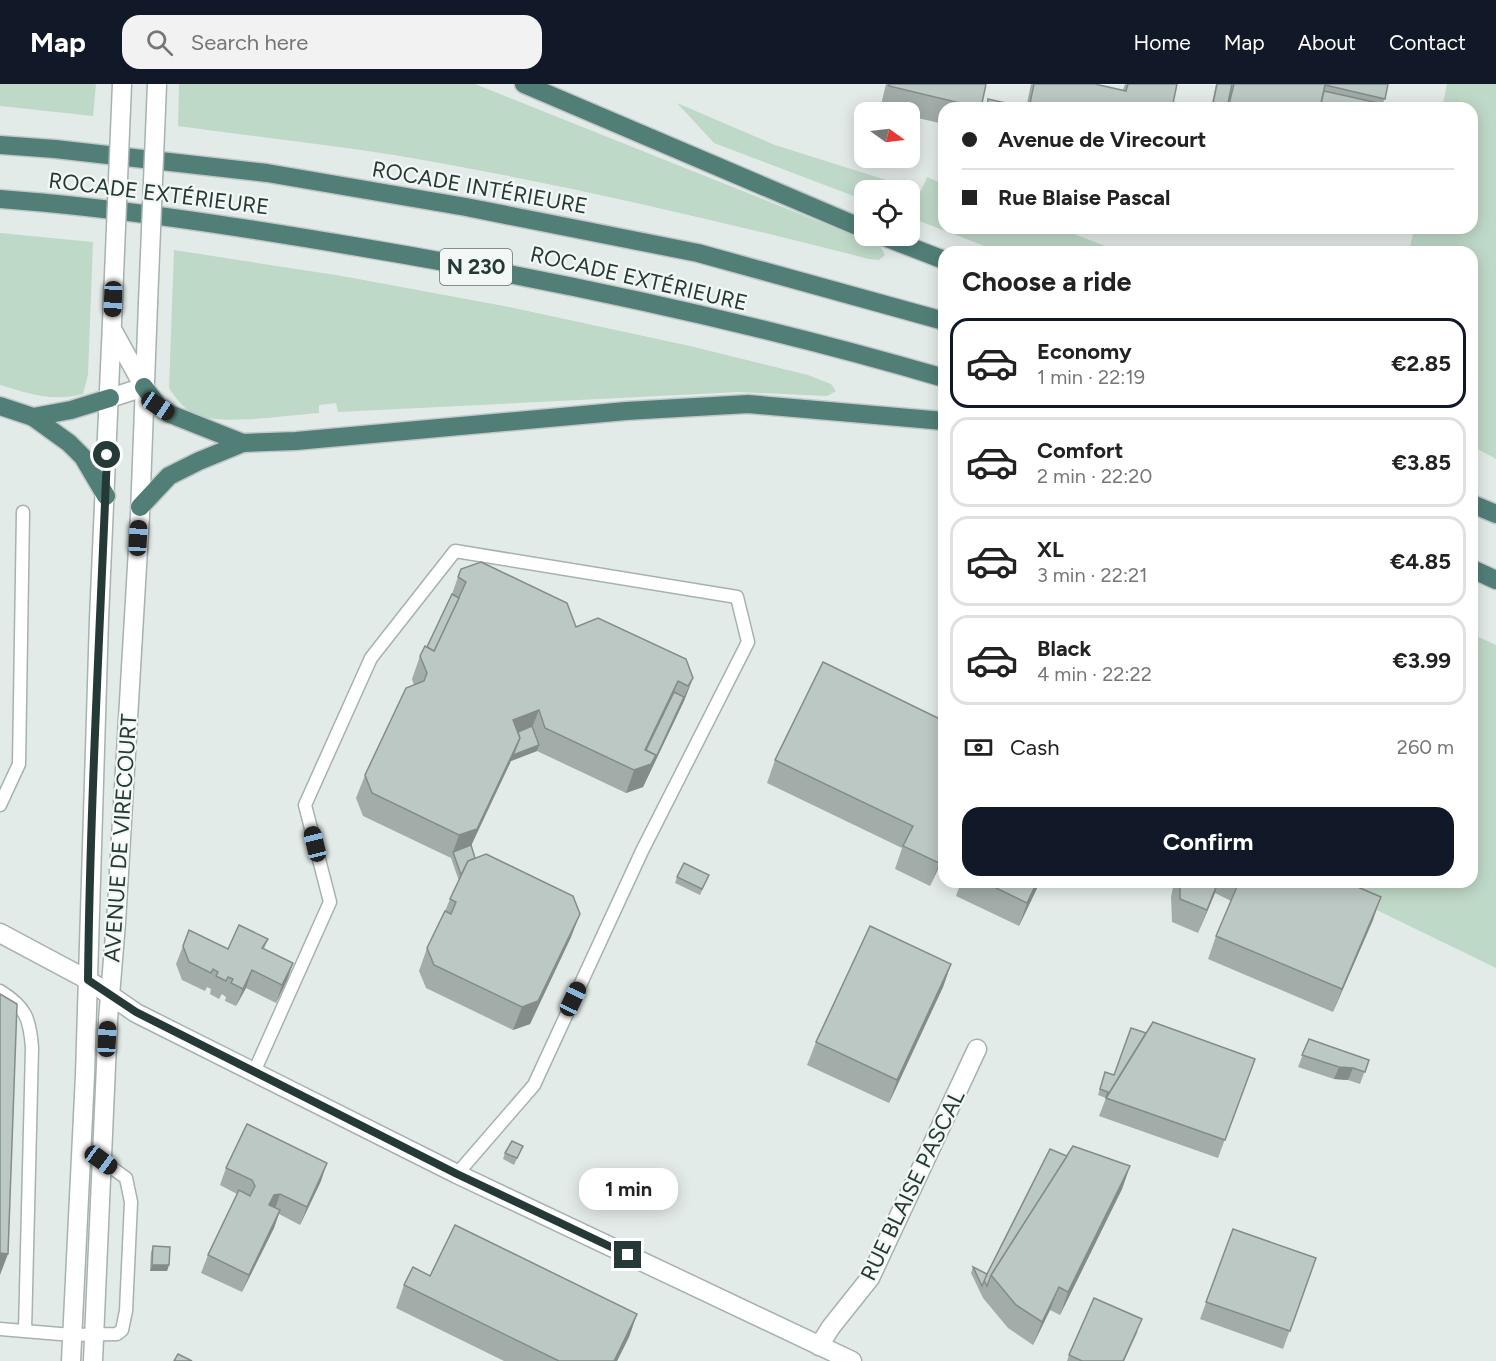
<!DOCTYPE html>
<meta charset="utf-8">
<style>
body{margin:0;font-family:Figtree,sans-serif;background:#f2f2f2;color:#222;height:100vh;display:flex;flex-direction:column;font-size:22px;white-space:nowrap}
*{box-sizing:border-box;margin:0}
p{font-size:20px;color:#767676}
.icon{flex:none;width:33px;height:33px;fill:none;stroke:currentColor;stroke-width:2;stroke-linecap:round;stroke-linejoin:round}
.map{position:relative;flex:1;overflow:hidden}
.sheet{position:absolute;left:938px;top:162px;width:540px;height:642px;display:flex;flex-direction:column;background:#fff;border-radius:18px;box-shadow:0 3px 15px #0003}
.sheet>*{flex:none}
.top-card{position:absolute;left:938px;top:18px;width:540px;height:132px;border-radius:18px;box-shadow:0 3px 15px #0003;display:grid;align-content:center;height:132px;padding:0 24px;background:#fff}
.needle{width:39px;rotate:104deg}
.tools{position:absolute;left:854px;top:18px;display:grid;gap:12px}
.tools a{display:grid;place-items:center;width:66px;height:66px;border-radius:12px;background:#fff;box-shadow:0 3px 15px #0003;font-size:30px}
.end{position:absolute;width:27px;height:27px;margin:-14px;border:8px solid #253a36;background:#fff;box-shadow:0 0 0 3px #fff}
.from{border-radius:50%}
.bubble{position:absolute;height:42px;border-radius:18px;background:#fff;box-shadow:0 3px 15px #0003;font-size:20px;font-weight:700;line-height:42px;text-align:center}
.car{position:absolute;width:18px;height:36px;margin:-18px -9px;border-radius:8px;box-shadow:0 0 4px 2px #0007;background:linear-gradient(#222 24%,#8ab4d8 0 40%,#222 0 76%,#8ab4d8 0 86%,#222 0)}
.top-card b{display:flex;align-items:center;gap:21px;height:57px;font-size:22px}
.top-card b+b{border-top:2px solid #e0e0e0}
.top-card i{width:15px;height:15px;background:#222}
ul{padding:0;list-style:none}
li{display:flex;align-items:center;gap:18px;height:90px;margin:0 12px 9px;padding:0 12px;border:3px solid #e0e0e0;border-radius:18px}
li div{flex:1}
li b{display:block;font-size:22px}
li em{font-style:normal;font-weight:700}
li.selected{border-color:#111827}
li>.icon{width:54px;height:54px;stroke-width:1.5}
h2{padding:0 24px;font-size:27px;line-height:72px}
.pay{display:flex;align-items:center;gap:15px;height:66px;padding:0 24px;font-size:22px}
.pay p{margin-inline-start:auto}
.primary-button{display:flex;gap:12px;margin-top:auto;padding:12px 24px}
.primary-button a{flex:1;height:69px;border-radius:18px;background:#111827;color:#fff;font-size:24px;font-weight:700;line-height:69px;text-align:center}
header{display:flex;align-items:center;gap:36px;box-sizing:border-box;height:84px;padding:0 30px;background:#111827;color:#fff}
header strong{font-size:28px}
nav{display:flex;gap:33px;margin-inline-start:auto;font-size:21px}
.search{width:420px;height:54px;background:#f2f2f2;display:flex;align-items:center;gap:15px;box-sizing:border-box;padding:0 21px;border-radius:18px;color:#767676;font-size:22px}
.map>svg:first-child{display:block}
</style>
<header>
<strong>Map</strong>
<div class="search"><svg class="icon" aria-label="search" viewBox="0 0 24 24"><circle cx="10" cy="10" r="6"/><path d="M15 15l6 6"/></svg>Search here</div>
<nav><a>Home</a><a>Map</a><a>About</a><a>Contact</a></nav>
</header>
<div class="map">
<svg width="1496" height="1277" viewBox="0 0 1496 1277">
<rect width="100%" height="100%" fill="#e3ebe8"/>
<g fill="#bfd9c8">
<polygon points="0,0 96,0 93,32 0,22"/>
<path d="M179,0h296l405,162 5,9 -6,5 -10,-1c-157,-40 -315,-77 -475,-104 -72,-11 -144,-19 -216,-29z"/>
<polygon points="1447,0 1496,0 1496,375 1472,362 1472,168 1409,168 1414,144 1472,144 1472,24 1442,24"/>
<polygon points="677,19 775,61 921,107 927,93 943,100 944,144 1058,144 1121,168 1000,168 909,133 909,106 864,106 864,116 714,59"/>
<path d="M0,149l93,9 -5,133 -5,19c-31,8 -53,0 -83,-9z"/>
<path d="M174,166l168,26 162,30 186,40 118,29 23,9 5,7 -9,5 -88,-4 -401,20 -2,-9 -17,2v8c-30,2 -93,12 -120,3 -14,-5 -22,-16 -30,-28z"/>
<polygon points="1472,550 1496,561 1496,884 1319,798 1472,798"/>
</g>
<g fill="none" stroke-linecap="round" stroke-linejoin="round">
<g stroke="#a6b2af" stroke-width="15">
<g id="service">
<polyline points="0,721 19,680 23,428"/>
<path d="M0,907c26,16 30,28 32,57l-7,283"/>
<polyline points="254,988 330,818 305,721 371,574 455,467 737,513 748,558 642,767 534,1001 457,1090"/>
<polyline points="0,1245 72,1251 117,1250 122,1246 126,1227 131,1118 126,1094 101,1076 81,1070"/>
</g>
</g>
<g stroke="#a6b2af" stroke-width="21">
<g id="minor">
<polyline points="0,849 88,896 136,929 457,1090 852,1277"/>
<polyline points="819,1262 831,1243 870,1194 977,965"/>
</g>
</g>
<g stroke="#a6b2af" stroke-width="21">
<g id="tertiary">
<polyline points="113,247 144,303"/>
<polyline points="110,314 144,303"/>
<polyline points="71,1277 85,991 99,535 113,215"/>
<polyline points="93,1277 108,936 116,839 140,431 148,219"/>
</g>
</g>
<g stroke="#c2c8c7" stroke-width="21">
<g id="trunk">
<polyline points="524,0 864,145"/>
<polyline points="0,61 55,65 267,89 466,123 698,169 944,237"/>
<path d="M0,115c120,9 240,28 359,48 197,33 393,75 585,131"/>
<polyline points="882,152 944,176"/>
<polyline points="144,303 158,322 170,330 243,359 296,357 626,327 748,320 944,337"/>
<polyline points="0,322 33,333 69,359 83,373 106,412"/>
<polyline points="33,333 71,326 110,314"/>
<polyline points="1472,420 1496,430"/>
<polyline points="140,423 169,392 199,377 243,359"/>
<polyline points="1472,485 1496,496"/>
</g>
</g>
<use href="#service" stroke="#fff" stroke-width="12"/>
<use href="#minor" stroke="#fff" stroke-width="18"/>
<use href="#tertiary" stroke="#fff" stroke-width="18"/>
<use href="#trunk" stroke="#517f78" stroke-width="18"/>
<g stroke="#a6b2af" stroke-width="21" stroke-linecap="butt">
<g id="tertiary-bridge">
<polyline points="113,215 122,0"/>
<polyline points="148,219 157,0"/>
</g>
</g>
<use href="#tertiary-bridge" stroke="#fff" stroke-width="18"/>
</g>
<g fill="#a2aca9">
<polygon points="886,0 986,0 981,24 944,24 944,40 909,32 909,28 894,28 880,25"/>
<polygon points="1031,0 1095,0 1123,6 1125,0 1177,0 1172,24 1026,24"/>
<polygon points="1216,0 1388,0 1382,24 1211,24"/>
<polygon points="458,493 576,543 693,594 684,617 643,703 626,709 537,667 511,677 471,762 475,774 571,853 530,940 513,946 426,904 419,887 427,864 445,827 450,815 459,797 451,774 363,732 356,714 365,691 414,601 412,595 420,572 427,563 452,510"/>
<polygon points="944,637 944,785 939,783 930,802 895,785 902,764 767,699 775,676"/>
<polygon points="709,791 700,811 675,799 677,793"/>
<polygon points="961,798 1040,798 1019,842 956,812"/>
<polygon points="1174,798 1346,798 1373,836 1333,928 1208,875 1216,852 1231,817 1215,809 1198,849 1172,838 1171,813"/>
<polygon points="268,855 264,865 293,879 287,896 276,919 246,904 236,922 225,917 226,913 222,910 219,915 210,910 211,905 207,903 205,907 182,896 176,880 183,862 228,865"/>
<polygon points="951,880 943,903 889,1019 807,981 816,958"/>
<polygon points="1146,949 1255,975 1218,1074 1099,1032 1106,1014 1098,1011 1103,994 1114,991"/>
<polygon points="1309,955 1369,976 1360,1000 1348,996 1334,995 1298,983"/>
<polygon points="523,1062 514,1081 503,1075 505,1069"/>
<polygon points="1067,1072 1130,1082 1122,1105 1060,1231 1050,1226 1033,1261 1008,1244 983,1214 971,1189 973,1183 987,1190"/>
<polygon points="226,1084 321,1097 300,1141 279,1130 274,1144 242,1208 201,1189 208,1171 237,1110 220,1101"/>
<polygon points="1233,1145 1316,1174 1283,1265 1200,1235"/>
<polygon points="153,1162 169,1181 167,1187 150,1187 151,1168"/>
<polygon points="430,1192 637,1230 629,1253 617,1277 504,1277 396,1224 404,1201"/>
<polygon points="1138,1247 1124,1277 1067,1277 1069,1271"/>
</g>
<g fill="#848c89">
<polygon points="693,594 684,617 643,703 626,709 634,686 656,671"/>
<polygon points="678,597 669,620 642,677 645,666"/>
<polygon points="539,626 530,649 509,657 513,636"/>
<polygon points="520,654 539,661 537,667 511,677 468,768 453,768 459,751"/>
<polygon points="944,769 944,772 939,783 930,802"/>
<polygon points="1037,798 1040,798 1019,842 1027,819"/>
<polygon points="1218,798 1215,809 1198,849 1207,826"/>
<polygon points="1381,813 1373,836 1333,928 1342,905"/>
<polygon points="580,830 571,853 530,940 513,946 522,923"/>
<polygon points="293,879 287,896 276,919 282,901"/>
<polygon points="951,880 943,903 889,1019 897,996"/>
<polygon points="252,886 246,904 236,922 243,905"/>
<polygon points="1339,983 1353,984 1348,996 1334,995"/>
<polygon points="327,1079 321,1097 300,1141 307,1123"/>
<polygon points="1130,1082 1122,1105 1060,1231 1068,1208"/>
<polygon points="280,1110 274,1128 269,1121 274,1111"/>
<polygon points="280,1126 274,1144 242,1208 249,1191"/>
<polygon points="0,1169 8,1170 0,1191"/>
<polygon points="152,1181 169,1181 167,1187 150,1187"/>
<polygon points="1059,1203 1050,1226 1033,1261 1042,1238"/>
<polygon points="637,1230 629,1253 617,1277 614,1277"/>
<polygon points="1142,1235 1124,1277 1123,1277"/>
</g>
<g fill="#bcc8c4" stroke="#848c89" stroke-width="1.5">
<polygon points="889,0 986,0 981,24 889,2"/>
<polygon points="1034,0 1095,0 1126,7 1128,0 1177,0 1172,24 1029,24"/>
<polygon points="1217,0 1232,0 1227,24 1212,24"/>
<polygon points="1234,0 1388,0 1385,15 1325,1 1320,24 1228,24"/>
<polygon points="1324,7 1383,20 1382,24 1320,24"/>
<polygon points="988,15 1019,22 1018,24 987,24"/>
<polygon points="481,478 567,519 576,543 598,534 686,575 693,594 688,602 678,597 645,666 656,671 651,680 634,686 545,644 539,626 513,636 520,654 477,745 459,751 372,709 365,691 406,604 424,597 427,589 420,572 425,562 434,567 466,498 458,493 461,485"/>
<polygon points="452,510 459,514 434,567 427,563"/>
<polygon points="823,578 944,637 944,769 939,779 903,762 913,742 775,676"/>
<polygon points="674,608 684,613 652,682 656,671 646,666"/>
<polygon points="532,642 539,661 513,671 520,654 518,648"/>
<polygon points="471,761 475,774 468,777 461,791 453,768"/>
<polygon points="486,770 573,812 580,830 538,917 522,923 434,881 427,864 445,827 451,830 456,818 450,815 468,777"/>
<polygon points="684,779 709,791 702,805 677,793"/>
<polygon points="984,798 1037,798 1027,819"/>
<polygon points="1180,798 1218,798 1207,826 1180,815"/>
<polygon points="1239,798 1346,798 1381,813 1342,905 1216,852"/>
<polygon points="239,841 268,855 262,864 293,879 282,901 252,886 243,905 231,899 233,895 228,893 226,897 216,892 218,888 213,885 211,889 189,878 183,862 189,846 228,865"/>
<polygon points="870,842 951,880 897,996 816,958"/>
<polygon points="0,910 17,920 8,1170 0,1169"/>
<polygon points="1153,938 1255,975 1225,1056 1106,1014"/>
<polygon points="1131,944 1146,949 1106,1014 1108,1008 1100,1005 1105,988 1114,991"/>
<polygon points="1309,955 1369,976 1365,988 1353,984 1339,983 1302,971"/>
<polygon points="247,1040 327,1079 307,1123 280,1110 274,1111 269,1121 280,1126 249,1191 208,1171 239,1106 250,1112 255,1102 252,1096 226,1084"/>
<polygon points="512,1057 523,1062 517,1074 505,1069"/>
<polygon points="1073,1062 1130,1082 1068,1208 1059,1203 1042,1238 1016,1221 991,1191"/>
<polygon points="1050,1065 1067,1072 991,1191 987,1202 984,1196"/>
<polygon points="455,1141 637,1230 614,1277 559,1277 404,1201 413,1183 430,1192"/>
<polygon points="1233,1145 1316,1174 1290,1247 1206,1218"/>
<polygon points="153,1162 170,1163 169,1181 152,1181"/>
<polygon points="973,1183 987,1190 982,1202"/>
<polygon points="1094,1214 1142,1235 1123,1277 1082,1277 1069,1271"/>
<polygon points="178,1270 192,1277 174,1277"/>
</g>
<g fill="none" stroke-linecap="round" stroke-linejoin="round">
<path stroke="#253a36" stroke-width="8" d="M107,371c-7,175 -17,350 -19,525l48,32 321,162 171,81"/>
</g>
<g text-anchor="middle" stroke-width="4.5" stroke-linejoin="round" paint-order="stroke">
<rect fill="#f3f8f6" stroke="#637370" stroke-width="1.5" x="440" y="165" width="72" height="36" rx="4.5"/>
<g font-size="21" font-weight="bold" fill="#253a36">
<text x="476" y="190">N 230</text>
</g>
<g font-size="22" fill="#253a36" stroke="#f3f8f6">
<text transform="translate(480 103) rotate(10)" y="8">ROCADE INTÉRIEURE</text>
<text transform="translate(159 109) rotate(7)" y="8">ROCADE EXTÉRIEURE</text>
<text transform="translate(639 194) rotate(13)" y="8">ROCADE EXTÉRIEURE</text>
<text transform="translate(120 754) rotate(-86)" y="8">AVENUE DE VIRECOURT</text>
<text transform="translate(912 1101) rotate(-64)" y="8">RUE BLAISE PASCAL</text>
</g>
</g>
</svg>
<div class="tools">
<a><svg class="needle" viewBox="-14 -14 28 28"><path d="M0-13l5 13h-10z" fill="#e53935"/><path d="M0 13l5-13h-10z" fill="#767676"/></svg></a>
<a><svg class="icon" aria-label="locate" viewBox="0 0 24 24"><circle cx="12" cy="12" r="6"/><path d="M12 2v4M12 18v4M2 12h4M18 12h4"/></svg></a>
</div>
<i class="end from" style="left:107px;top:371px"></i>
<i class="end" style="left:628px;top:1171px"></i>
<div class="bubble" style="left:579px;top:1084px;width:99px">1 min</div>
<i class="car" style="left:113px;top:215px;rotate:182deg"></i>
<i class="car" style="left:158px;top:322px;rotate:124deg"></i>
<i class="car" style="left:138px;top:454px;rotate:3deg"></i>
<i class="car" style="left:315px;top:760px;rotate:346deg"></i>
<i class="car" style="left:573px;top:915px;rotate:25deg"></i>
<i class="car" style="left:107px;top:955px;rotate:3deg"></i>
<i class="car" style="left:101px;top:1076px;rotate:126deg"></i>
<div class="top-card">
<b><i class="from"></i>Avenue de Virecourt</b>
<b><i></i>Rue Blaise Pascal</b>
</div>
<section class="sheet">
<h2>Choose a ride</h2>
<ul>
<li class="selected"><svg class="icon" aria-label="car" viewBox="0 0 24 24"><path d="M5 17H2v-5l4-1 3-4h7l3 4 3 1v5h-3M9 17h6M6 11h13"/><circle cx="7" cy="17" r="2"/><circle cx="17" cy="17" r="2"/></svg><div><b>Economy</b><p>1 min · 22:19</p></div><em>€2.85</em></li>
<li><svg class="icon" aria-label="car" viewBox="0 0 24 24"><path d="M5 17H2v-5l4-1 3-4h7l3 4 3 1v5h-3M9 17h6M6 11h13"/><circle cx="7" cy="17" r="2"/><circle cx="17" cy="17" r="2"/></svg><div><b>Comfort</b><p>2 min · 22:20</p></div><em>€3.85</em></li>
<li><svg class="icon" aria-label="car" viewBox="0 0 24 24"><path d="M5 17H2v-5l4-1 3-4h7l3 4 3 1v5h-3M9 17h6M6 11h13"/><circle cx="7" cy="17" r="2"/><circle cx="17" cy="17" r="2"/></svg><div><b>XL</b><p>3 min · 22:21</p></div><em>€4.85</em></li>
<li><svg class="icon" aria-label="car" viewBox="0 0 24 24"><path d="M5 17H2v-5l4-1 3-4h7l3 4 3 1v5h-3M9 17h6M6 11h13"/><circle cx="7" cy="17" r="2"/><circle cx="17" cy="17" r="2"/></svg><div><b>Black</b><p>4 min · 22:22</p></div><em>€3.99</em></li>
</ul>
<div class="pay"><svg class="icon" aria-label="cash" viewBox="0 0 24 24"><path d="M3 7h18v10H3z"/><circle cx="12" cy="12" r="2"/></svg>Cash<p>260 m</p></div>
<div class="primary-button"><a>Confirm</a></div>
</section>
</div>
